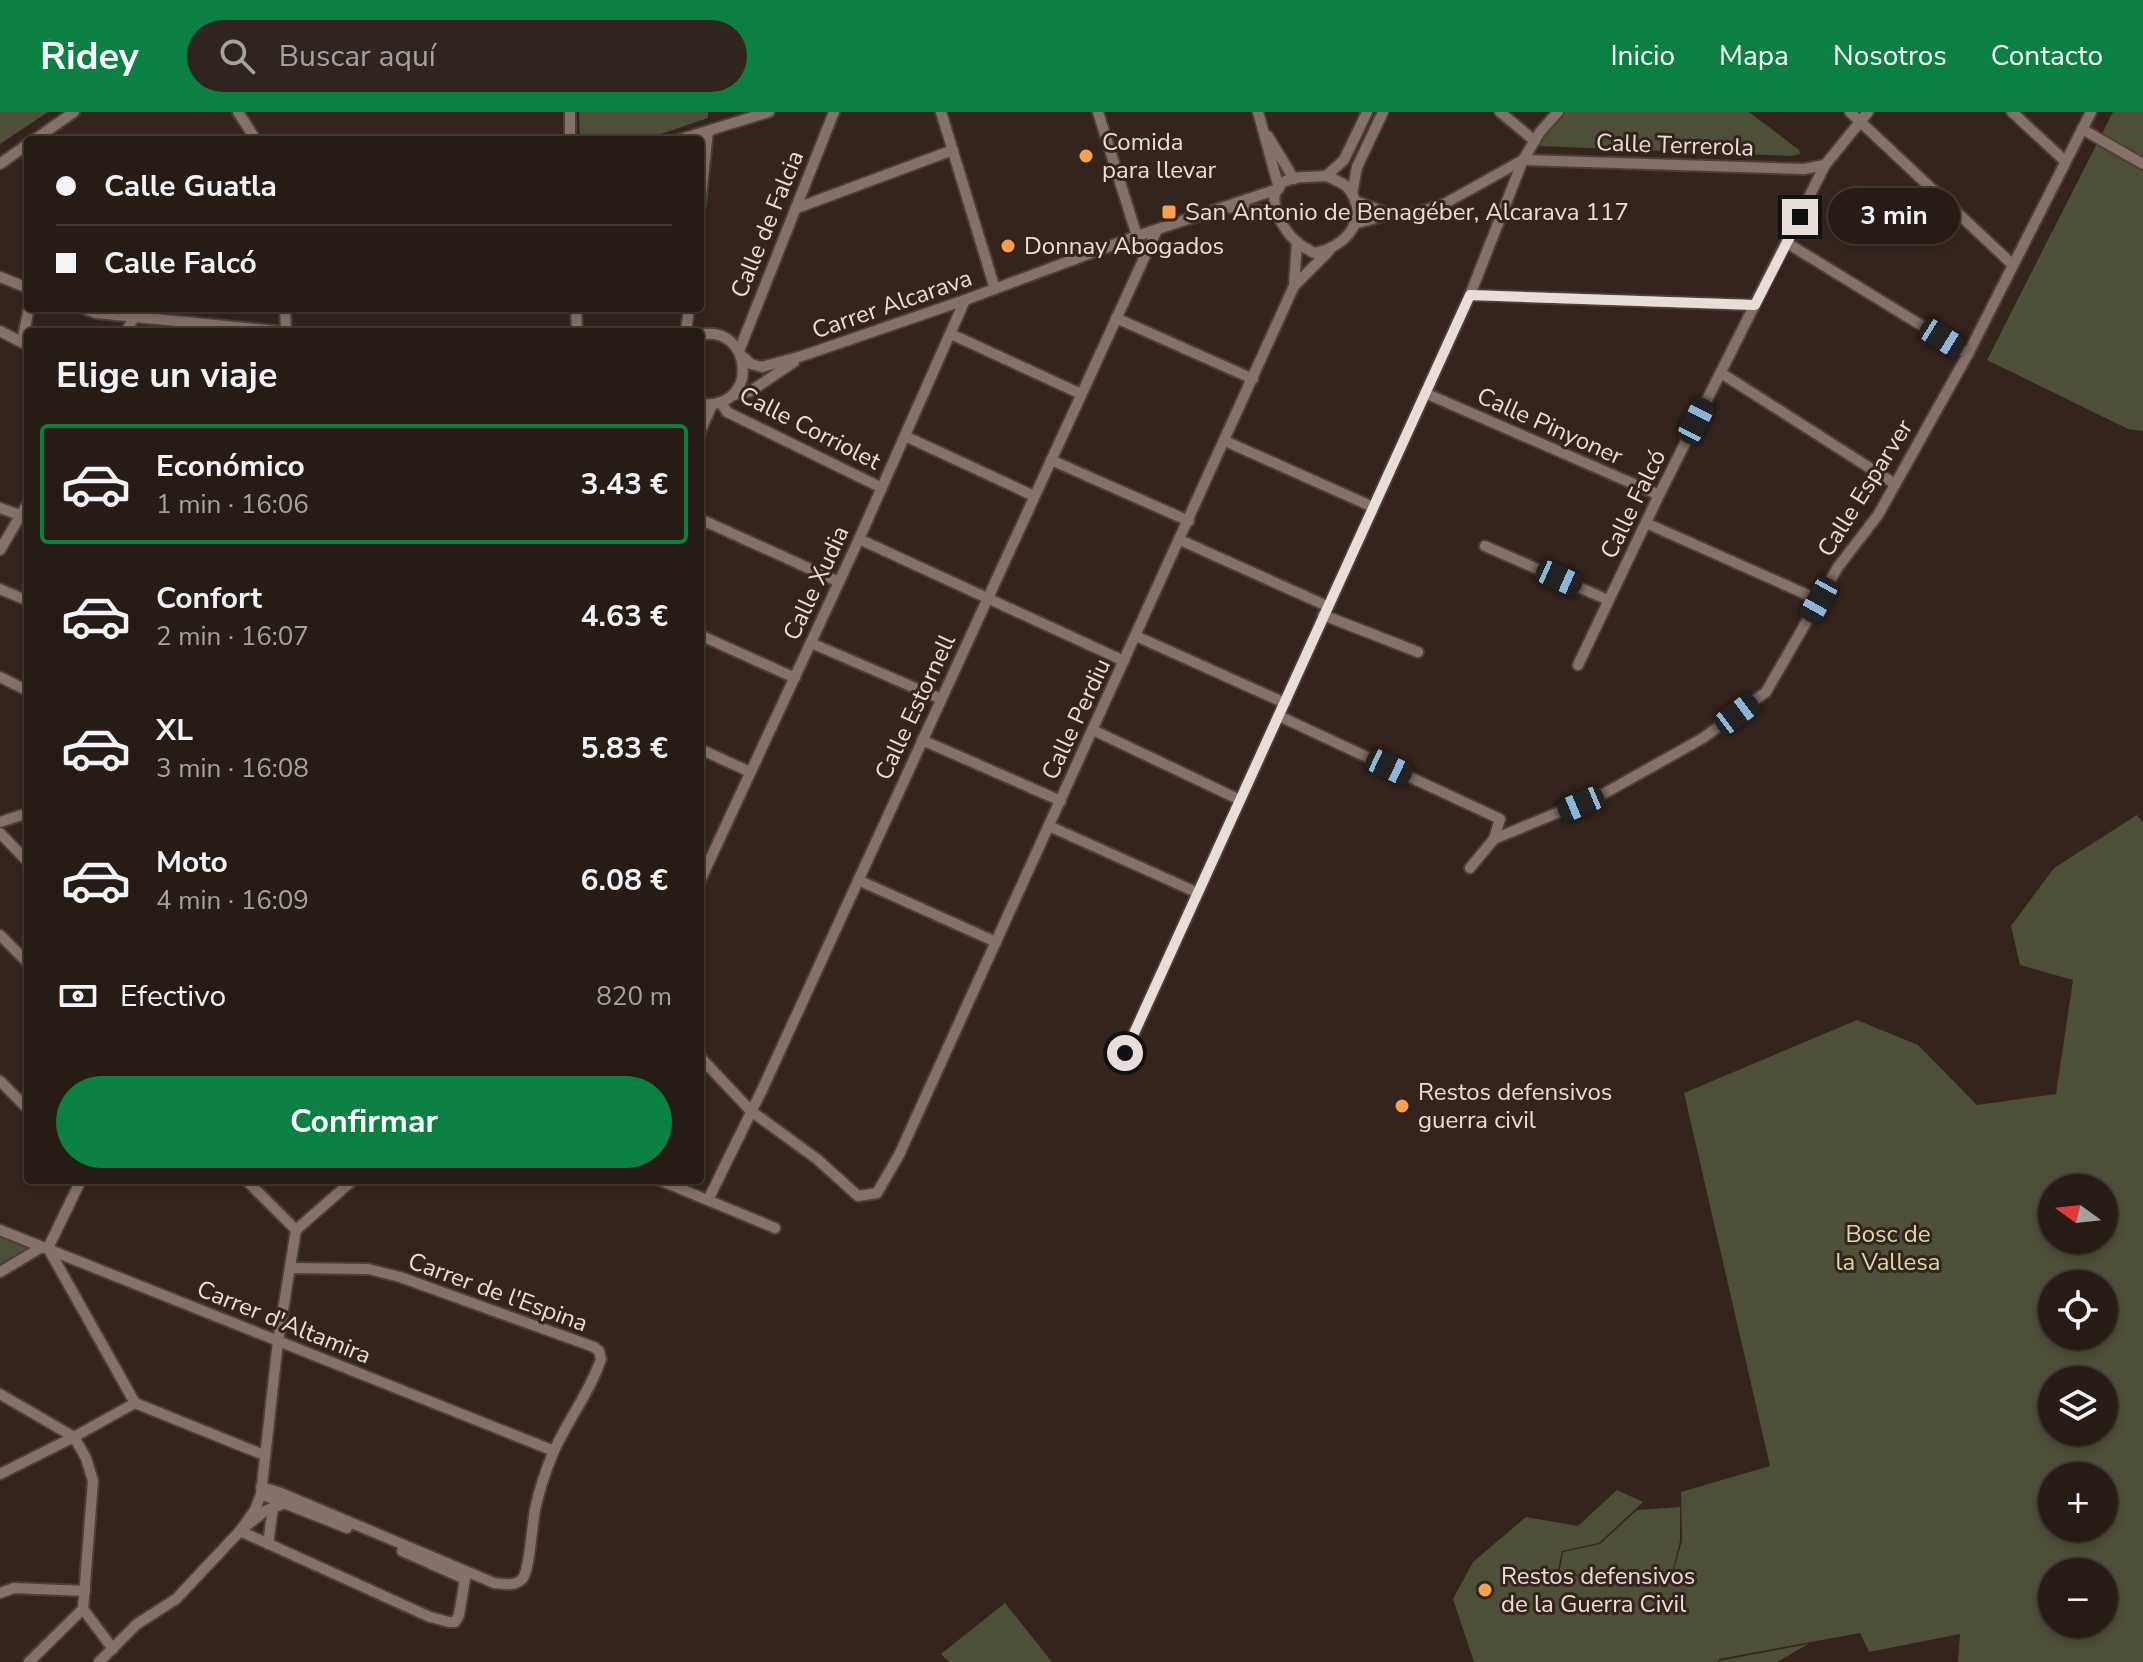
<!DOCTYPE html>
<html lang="es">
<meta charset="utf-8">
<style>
body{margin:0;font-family:"Nunito Sans",sans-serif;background:#2f241f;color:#f1f3f6;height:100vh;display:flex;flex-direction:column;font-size:30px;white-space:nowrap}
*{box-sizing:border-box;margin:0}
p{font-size:26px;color:#a4a1a1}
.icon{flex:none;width:44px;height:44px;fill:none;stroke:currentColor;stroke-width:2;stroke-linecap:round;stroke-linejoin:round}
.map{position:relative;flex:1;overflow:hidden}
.panel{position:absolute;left:24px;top:216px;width:680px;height:856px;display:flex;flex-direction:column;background:#271b16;border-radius:8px;box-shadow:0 4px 12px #0003,0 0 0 2px #433935}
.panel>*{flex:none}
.top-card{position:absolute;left:24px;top:24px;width:680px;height:176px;border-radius:8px;box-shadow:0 4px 12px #0003,0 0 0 2px #433935;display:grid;align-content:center;height:176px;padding:0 32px;background:#271b16}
.needle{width:52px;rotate:285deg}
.fabs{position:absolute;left:2038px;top:1062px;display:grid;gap:16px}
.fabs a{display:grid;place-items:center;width:80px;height:80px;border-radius:50%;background:#271b16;box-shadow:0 4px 12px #0003,0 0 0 2px #433935;font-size:40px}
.end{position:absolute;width:36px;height:36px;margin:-18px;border:10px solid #e8ddd8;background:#111;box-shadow:0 0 0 4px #111}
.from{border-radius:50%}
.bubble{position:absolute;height:56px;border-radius:28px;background:#271b16;box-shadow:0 4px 12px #0003,0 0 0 2px #433935;font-size:26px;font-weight:700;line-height:56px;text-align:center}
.car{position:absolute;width:24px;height:48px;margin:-24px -12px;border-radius:10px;box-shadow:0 0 6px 2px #0007;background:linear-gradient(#222 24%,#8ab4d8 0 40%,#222 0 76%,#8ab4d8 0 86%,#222 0)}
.top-card b{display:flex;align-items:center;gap:28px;height:76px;font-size:30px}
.top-card b+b{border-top:2px solid #433935}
.top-card i{width:20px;height:20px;background:#f1f3f6}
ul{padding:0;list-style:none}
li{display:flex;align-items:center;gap:24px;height:120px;margin:0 16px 12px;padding:0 16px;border:4px solid transparent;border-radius:8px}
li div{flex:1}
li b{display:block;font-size:30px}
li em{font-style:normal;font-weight:700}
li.selected{border-color:#0b8043}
li>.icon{width:72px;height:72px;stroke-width:1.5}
h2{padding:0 32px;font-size:36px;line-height:96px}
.pay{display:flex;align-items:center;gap:20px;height:88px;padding:0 32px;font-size:30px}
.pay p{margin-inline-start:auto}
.primary-button{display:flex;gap:16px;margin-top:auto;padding:16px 32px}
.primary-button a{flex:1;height:92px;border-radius:48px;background:#0b8043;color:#fff;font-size:32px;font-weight:700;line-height:92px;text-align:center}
header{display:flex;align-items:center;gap:48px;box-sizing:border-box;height:112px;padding:0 40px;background:#0b8043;color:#fff}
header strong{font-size:38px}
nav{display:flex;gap:44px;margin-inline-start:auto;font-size:28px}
.search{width:560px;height:72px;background:#2f241f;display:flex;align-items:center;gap:20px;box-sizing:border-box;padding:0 28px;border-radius:44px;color:#a4a1a1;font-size:30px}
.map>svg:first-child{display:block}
</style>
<header>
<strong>Ridey</strong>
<div class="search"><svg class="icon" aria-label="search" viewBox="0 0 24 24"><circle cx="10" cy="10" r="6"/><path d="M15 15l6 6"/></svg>Buscar aquí</div>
<nav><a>Inicio</a><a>Mapa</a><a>Nosotros</a><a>Contacto</a></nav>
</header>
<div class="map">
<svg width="2143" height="1550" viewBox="0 0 2143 1550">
<rect width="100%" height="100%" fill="#34241d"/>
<g fill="#4e4f37" fill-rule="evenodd">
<polygon points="0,0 48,0 0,32"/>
<polygon points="579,0 708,0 708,6 643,28 580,28"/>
<polygon points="1563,0 1749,0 1799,38 1800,42 1791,44 1539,34 1538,33 1543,24"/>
<polygon points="2113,0 2143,0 2143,319 2128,317 1987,248"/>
<path d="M2137,703l6,8v839h-185l2,-28 -91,18 -9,-19 -141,26 -2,3h-243l-21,-63 20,-37 53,-45 52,9 39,-36 26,12 -44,41 -37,8 -5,24 114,4 11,-38 -1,-49 89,-26 -86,-373 173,-73 61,25 59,60 79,-11 17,-114 -53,-15 -9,-39 43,-58zM2052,1076h52v52h-52zM2052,1172h52v52h-52zM2052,1268h52v52h-52zM2052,1364h52v52h-52zM2052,1460h52v52h-52z"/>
<polygon points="0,1118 42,1135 0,1160"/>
<polygon points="1680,1395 1680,1429 1671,1465 1559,1462 1563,1440 1600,1432 1637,1398"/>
<polygon points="1005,1491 1052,1550 949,1550 941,1542"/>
<polygon points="1808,1532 1777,1550 1719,1550 1719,1549"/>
</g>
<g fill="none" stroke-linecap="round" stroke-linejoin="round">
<g stroke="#4c3f39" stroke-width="14">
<g id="street">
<polyline points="238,0 256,28"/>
<polyline points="570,0 570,28"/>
<polyline points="941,0 995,177"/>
<polyline points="1098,0 1137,124"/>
<polyline points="1258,0 1279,76"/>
<polyline points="1500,0 1535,29"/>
<polyline points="1850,0 2013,153"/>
<polyline points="2012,0 2065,49"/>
<polyline points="2082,17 2143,52"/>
<polyline points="1268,24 1294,67"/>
<polyline points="34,28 74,0"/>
<polyline points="678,28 769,0"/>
<polyline points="1523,48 1804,57 1825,53"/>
<polyline points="0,52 28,32"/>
<path d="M1326,64c7,3 17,6 22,12 24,30 -3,60 -34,65 -5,-3 -11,-6 -16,-10 -14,-11 -35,-45 -16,-60 11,-8 31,-6 44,-7z"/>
<polyline points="1326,64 1344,48 1367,0"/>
<polyline points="1352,82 1357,55 1383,0"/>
<polyline points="700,94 708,19"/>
<polyline points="1227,95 1276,101"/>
<polyline points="797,96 953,38"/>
<polyline points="1390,102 1413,102 1444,92 1523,48"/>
<polyline points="1354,112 1390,102 1355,89"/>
<polyline points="1297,130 1294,174 1329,139"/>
<polyline points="1787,131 1968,242"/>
<polyline points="0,165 28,176"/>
<polyline points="1470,183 1755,193"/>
<polyline points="82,196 96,201 285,220"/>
<polyline points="285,196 286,220"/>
<polyline points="576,196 577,220"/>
<polyline points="1116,206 1253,267"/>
<polyline points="0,219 27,233"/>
<polyline points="126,220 134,205"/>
<polyline points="686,220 689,196"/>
<polyline points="951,222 1081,282"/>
<path d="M700,223c53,-12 61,76 0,69"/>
<polyline points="22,230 29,196"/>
<polyline points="739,239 834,0"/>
<polyline points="741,243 751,252 762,255 802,244 965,188 1137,124 1278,77"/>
<polyline points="1721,261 1895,372"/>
<polyline points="1425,281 1659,383"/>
<polyline points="733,283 751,279 794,250"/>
<polyline points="721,291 727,300 882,376"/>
<polyline points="700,320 712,293"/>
<polyline points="905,324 1034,384"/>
<polyline points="1225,329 1373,395"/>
<polyline points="1051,348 1189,409"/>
<polyline points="0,396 28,406"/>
<polyline points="700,407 839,470"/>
<polyline points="1646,411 1819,488"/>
<polyline points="859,427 1124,549"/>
<polyline points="1180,428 1327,494"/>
<polyline points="1485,434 1608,488"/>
<polyline points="0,438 28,391"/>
<polyline points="0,477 28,489"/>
<polyline points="1323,503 1418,540"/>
<polyline points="700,523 795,566"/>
<polyline points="1136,524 1285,591"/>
<polyline points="811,531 941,587"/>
<polyline points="1578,553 1659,383 1825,53 1868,0"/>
<polyline points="0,565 28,579"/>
<polyline points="1279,604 1500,707 1494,727 1470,756"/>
<polyline points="1093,618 1240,688"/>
<polyline points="922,628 1061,689"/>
<polyline points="700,637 750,660"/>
<polyline points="0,710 28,701"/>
<polyline points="1049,714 1198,781"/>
<polyline points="0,721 28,750"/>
<polyline points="1494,727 1605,681 1703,626 1766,580 1838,455 1878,403 1968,242 2091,0"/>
<polyline points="858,768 996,830"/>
<polyline points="700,769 859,427 965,188"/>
<polyline points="0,823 28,851"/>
<polyline points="1125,941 1470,183 1523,48 1540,20 1558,0"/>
<polyline points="700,945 751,999 817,1047 858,1084 877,1081 899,1043 1294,174"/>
<polyline points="0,969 28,997"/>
<polyline points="246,1068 296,1118"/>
<polyline points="659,1068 775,1116"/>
<polyline points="708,1088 762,978 1157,118"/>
<polyline points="0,1118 554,1339"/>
<polyline points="296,1118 353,1068"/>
<polyline points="48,1136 135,1291 264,1343"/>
<polyline points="48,1136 81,1068"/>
<polyline points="0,1160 42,1135"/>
<polyline points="0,1282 74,1325 86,1346 93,1369 83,1497 113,1537"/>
<polyline points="0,1362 74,1325 135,1291"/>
<path d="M261,1375l20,6 213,90c10,1 22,4 29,-5 7,-10 9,-57 13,-73 4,-17 10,-35 17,-52 14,-32 37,-61 48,-94l-2,-8 -5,-4 -194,-70 -32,-8 -78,-1"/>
<polyline points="261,1382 347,1416"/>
<polyline points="285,1391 265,1399 240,1419 430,1505 449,1510 455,1510 459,1503 465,1467 402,1439"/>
<polyline points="268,1432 273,1395"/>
<polyline points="0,1481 14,1476 85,1479"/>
<polyline points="29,1550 83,1497"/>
<polyline points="99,1550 137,1512 176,1487 240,1419 255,1398 261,1382 278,1229 296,1118"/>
</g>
</g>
<use href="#street" stroke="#857169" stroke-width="10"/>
</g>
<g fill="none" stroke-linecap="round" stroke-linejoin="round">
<polyline stroke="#e8ddd8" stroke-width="10" points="1125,941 1470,183 1755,193 1800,105"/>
</g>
<g fill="#f9a04d" stroke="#34241d" stroke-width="3">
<circle cx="1086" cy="44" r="8"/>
<rect x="1161" y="92" width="16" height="16" rx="4"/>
<circle cx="1008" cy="134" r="8"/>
<circle cx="1402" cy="994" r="8"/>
<circle cx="1485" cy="1478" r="8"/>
</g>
<g text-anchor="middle" stroke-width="6" stroke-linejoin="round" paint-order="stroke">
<g font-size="24" fill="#e8ddd8" stroke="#34241d" text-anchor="start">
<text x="1102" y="38">Comida<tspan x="1102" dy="28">para llevar</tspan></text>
<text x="1185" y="108">San Antonio de Benagéber, Alcarava 117</text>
<text x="1024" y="142">Donnay Abogados</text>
<text x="1418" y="988">Restos defensivos<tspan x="1418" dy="28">guerra civil</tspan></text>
<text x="1501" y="1472">Restos defensivos<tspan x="1501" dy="28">de la Guerra Civil</tspan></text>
</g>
<g font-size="24" fill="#e8ddd8" stroke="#34241d">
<text transform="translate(1675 33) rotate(2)" y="8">Calle Terrerola</text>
<text transform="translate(767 112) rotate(-68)" y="8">Calle de Falcia</text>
<text transform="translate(892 192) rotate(-19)" y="8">Carrer Alcarava</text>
<text transform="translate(1550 314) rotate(24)" y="8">Calle Pinyoner</text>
<text transform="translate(810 316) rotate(27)" y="8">Calle Corriolet</text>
<text transform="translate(1865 376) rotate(-58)" y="8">Calle Esparver</text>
<text transform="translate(1633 392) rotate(-64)" y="8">Calle Falcó</text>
<text transform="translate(816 471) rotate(-65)" y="8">Calle Xudia</text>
<text transform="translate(915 595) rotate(-65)" y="8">Calle Estornell</text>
<text transform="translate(1076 607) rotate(-65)" y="8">Calle Perdiu</text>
<text transform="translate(498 1180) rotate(20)" y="8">Carrer de l'Espina</text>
<text transform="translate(284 1210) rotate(22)" y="8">Carrer d'Altamira</text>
</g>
<g font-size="24" fill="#dadda2" stroke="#34241d">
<text x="1888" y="1130">Bosc de<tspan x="1888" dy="28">la Vallesa</tspan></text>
</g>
</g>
</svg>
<div class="fabs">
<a><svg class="needle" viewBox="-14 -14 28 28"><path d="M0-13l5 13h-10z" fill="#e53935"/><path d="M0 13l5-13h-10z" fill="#a4a1a1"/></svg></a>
<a><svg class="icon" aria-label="locate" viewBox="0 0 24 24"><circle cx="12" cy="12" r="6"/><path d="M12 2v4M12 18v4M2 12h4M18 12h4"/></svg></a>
<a><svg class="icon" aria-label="layers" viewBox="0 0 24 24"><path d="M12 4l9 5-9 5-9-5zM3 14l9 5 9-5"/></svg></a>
<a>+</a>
<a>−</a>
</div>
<i class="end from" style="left:1125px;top:941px"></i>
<i class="end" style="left:1800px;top:105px"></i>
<div class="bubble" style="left:1828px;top:76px;width:132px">3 min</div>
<i class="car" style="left:1942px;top:226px;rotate:122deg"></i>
<i class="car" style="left:1696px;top:309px;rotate:27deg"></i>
<i class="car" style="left:1559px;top:466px;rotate:114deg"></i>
<i class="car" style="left:1819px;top:488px;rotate:209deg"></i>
<i class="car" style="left:1737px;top:602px;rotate:53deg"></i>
<i class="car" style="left:1389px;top:655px;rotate:115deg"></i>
<i class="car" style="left:1581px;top:692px;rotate:247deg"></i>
<div class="top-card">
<b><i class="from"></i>Calle Guatla</b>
<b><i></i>Calle Falcó</b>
</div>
<section class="panel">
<h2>Elige un viaje</h2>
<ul>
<li class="selected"><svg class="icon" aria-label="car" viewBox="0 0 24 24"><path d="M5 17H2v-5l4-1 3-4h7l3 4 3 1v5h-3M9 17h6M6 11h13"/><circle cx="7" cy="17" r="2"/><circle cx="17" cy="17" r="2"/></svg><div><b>Económico</b><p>1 min · 16:06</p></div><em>3.43 €</em></li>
<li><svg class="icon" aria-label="car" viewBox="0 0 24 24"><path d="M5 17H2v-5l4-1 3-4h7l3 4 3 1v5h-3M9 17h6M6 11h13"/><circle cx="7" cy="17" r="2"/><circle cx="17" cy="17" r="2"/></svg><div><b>Confort</b><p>2 min · 16:07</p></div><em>4.63 €</em></li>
<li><svg class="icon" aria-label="car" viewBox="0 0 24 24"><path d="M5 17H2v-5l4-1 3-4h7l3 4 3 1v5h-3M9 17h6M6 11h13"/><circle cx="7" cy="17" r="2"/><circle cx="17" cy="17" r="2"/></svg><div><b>XL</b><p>3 min · 16:08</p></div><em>5.83 €</em></li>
<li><svg class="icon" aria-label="car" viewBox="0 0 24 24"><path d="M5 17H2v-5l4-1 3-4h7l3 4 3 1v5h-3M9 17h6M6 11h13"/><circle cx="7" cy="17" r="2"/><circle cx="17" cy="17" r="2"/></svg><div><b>Moto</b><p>4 min · 16:09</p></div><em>6.08 €</em></li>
</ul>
<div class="pay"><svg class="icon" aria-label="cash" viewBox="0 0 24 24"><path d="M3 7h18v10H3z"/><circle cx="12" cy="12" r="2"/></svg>Efectivo<p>820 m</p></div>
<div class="primary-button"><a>Confirmar</a></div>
</section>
</div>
